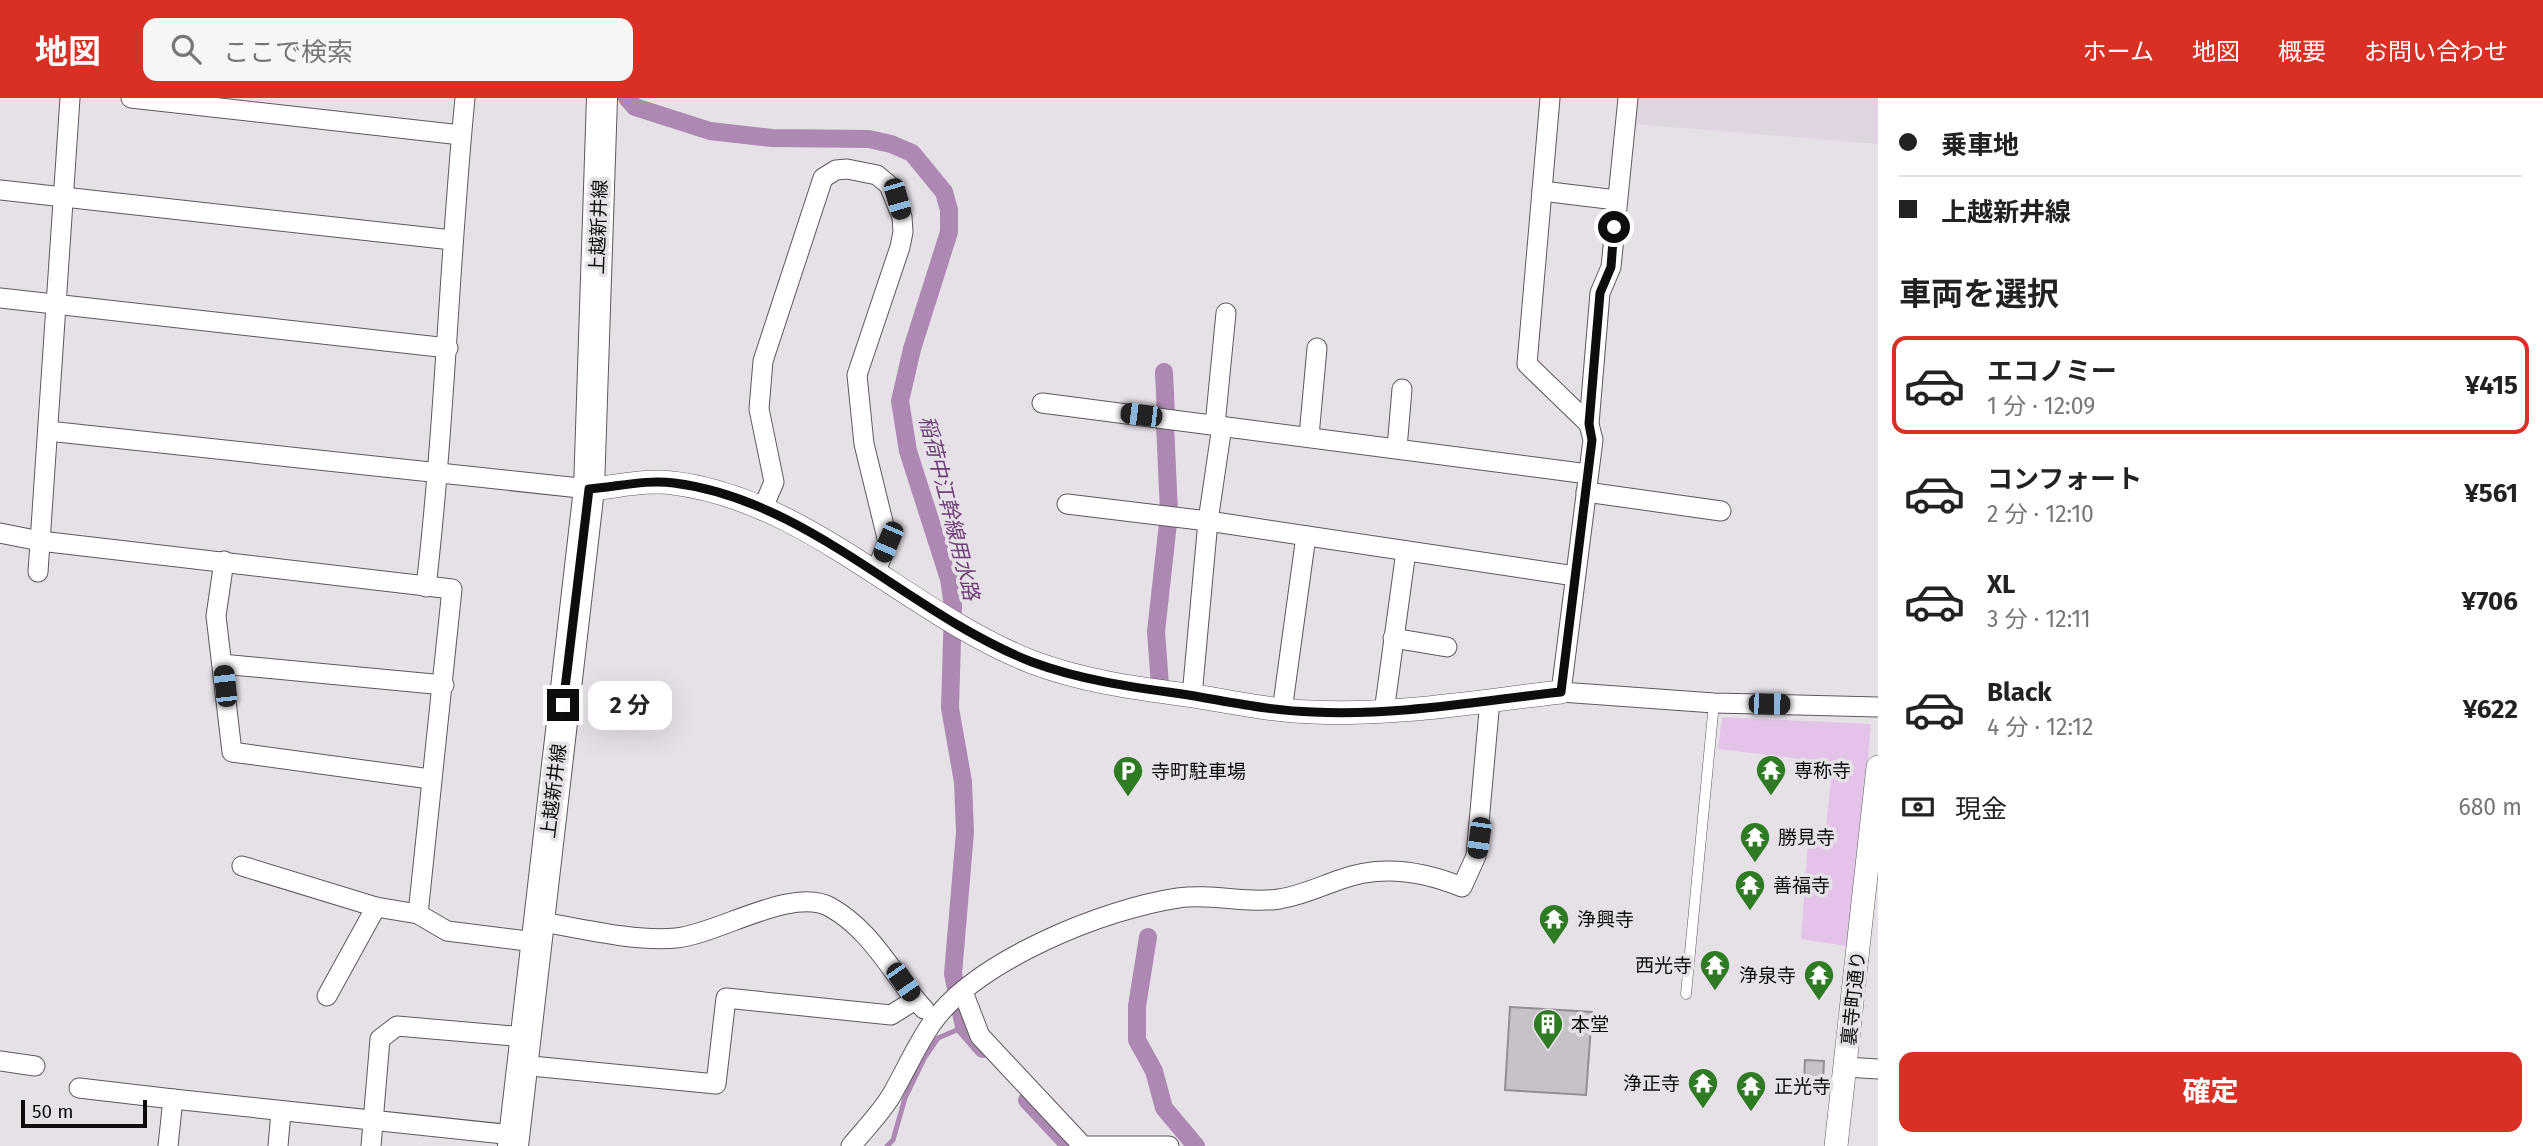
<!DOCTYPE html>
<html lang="ja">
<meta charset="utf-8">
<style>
body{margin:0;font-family:"Fira Sans","Noto Sans JP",sans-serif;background:#f6f6f6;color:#222;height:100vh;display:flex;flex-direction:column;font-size:26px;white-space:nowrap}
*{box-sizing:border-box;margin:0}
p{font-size:23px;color:#767676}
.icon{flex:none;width:38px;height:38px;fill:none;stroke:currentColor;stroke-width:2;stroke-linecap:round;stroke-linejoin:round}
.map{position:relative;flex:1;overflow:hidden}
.panel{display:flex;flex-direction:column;background:#fff;width:665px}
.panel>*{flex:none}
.banner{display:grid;align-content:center;height:154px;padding:0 21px;background:#fff}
.scale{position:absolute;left:21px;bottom:18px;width:126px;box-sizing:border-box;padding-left:7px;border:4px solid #0d0c0e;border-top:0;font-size:19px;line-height:24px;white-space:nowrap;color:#0d0c0e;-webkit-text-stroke:5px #e6e1e7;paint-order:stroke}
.end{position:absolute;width:32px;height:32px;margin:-16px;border:9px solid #0d0c0e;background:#fff;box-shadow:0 0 0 4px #fff}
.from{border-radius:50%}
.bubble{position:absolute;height:49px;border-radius:14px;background:#fff;box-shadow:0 7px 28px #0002;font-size:23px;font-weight:700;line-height:49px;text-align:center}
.car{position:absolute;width:21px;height:42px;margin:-21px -10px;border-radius:9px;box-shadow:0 0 5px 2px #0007;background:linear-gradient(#222 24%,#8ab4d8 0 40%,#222 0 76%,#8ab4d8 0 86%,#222 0)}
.banner b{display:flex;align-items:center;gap:24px;height:66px;font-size:26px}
.banner b+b{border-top:2px solid #e0e0e0}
.banner i{width:18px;height:18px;background:#222}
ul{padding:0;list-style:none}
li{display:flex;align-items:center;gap:21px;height:98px;margin:0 14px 10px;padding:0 7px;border:4px solid transparent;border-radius:14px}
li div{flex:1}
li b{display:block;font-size:26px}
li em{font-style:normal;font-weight:700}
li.selected{border-color:#d93025}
li>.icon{width:63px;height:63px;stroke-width:1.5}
h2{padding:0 21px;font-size:32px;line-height:84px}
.pay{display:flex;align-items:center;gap:18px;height:77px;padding:0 21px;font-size:26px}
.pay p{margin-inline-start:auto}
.button{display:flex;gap:14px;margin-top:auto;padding:14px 21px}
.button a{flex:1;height:80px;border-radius:14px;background:#d93025;color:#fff;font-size:28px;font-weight:700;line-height:80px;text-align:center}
header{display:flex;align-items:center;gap:42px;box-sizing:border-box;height:98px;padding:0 35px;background:#d93025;color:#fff}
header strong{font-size:33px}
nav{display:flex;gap:38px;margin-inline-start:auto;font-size:24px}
.search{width:490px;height:63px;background:#f6f6f6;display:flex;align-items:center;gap:18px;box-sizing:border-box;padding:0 24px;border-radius:14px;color:#767676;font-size:26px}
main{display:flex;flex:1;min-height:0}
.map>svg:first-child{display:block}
</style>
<header>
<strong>地図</strong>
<div class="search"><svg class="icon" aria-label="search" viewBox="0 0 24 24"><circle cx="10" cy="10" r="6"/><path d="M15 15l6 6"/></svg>ここで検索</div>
<nav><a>ホーム</a><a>地図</a><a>概要</a><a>お問い合わせ</a></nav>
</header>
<main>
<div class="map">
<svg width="1878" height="1048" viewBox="0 0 1878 1048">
<rect width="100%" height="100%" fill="#e6e1e7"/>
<polygon fill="#dfd5e1" points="1635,0 1878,0 1878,46 1633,26"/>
<polygon fill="#e3c4e8" points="1722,619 1871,626 1852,849 1801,841 1808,744 1824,746 1833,665 1718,651"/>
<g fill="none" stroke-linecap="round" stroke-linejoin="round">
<polyline stroke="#ad88b3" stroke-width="5" points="887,1048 893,1042 905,1000 925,959 938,940 964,929"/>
<g stroke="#ad88b3" stroke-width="18">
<polyline points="627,0 635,9 710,33 772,40 869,41 891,46 912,55 944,94 949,112 949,134 912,251 900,303 908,353 949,481 953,508 950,610 963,684 965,734 953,876 964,929 983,951"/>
<polyline points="1164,274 1166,317"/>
<polyline points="1165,326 1169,414"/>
<polyline points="1160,587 1156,534 1168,425"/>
<polyline points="1148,839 1137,908 1137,942 1154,973 1164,1010 1196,1048"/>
<polyline points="1027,1002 1070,1048"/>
</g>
</g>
<g fill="#c7c2c8" stroke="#938e94" stroke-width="2">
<polygon points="1510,909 1592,914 1586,997 1505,992"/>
<polygon points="1805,962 1824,963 1823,983 1804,982"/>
</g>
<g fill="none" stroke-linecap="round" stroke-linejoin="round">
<g stroke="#5d585d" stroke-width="11">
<polyline id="service" points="1686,896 1714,605"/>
</g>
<g stroke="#5d585d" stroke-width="21">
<g id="minor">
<polyline points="131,0 461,37"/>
<polyline points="1550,0 1527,266 1589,326"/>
<polyline points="1628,0 1611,169 1600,195 1589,326 1593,342 1561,594 1714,605 1878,609"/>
<polyline points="0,92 452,142"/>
<polyline points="1542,93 1616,102"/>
<polyline points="0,200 448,250"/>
<polyline points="1042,305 1588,376"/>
<polyline points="1215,327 1226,215"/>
<polyline points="48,333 589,391"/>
<polyline points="1309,338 1317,250"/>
<polyline points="1397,350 1402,291"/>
<polyline points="1586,394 1721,413"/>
<polyline points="1067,406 1208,423 1575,478"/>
<polyline points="762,412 774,384 759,311 763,263 823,80 836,72 847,71 877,77 889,87 902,119 903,134 900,149 857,277 864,346 888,444 875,475"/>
<polyline points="0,435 40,443 452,491 418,816 447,833 535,844"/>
<polyline points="224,463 216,518 232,654 430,681"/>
<polyline points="38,474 70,0"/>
<path d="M426,489c19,-163 23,-326 39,-489"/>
<polyline points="1393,540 1447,549"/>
<polyline points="222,566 444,587"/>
<polyline points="1192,598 1208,423 1222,328"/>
<polyline points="1282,613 1306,438"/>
<polyline points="1384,614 1406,453"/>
<polyline points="242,768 376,809 418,816"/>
<path d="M537,823c42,7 97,21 139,17 42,-4 116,-52 154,-31 43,24 62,68 94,102"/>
<polyline points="963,894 980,938 1083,1048 1169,1048"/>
<polyline points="327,898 376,809"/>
<polyline points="0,963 35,968"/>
<polyline points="521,967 716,986 726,900 891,917 915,902"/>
<polyline points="1846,969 1878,971"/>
<polyline points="79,990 173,1001"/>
<polyline points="168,1048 173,1001 513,1037"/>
<polyline points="278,1048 281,1014"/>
<polyline points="371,1048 380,941 397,928 524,939"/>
<path d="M851,1048c13,-16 29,-32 40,-50 14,-24 25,-50 41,-73 45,-63 172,-114 246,-125 34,-5 68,6 101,1 21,-3 40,-12 60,-19 41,-16 84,-9 123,7l14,-31 14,-156"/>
</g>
</g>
<g stroke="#5d585d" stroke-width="24">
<g id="tertiary">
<path d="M589,391c27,-2 58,-10 84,-6 136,17 236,131 359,179 50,19 102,26 155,33 42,6 83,16 126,17 83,4 166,-11 248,-20"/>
<polyline points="1836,1048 1878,669"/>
</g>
</g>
<g stroke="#5d585d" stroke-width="32">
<polyline id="primary" points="513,1048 589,391 602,0"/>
</g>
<use href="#service" stroke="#fff" stroke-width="10"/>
<use href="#minor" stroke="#fff" stroke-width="19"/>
<use href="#tertiary" stroke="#fff" stroke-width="23"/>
<use href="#primary" stroke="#fff" stroke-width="30"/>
</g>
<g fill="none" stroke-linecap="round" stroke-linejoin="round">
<path stroke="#0d0c0e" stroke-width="9" d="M563,607l26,-216c27,-2 58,-10 85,-6 135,17 235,131 358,179 48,18 99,25 150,32 44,7 87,17 131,18 83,4 166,-11 248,-20l31,-252 -3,-16 11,-131 11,-26 3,-40"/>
</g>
<defs>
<g id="temple-pin" transform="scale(1.575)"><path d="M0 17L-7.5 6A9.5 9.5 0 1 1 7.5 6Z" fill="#2e7b23" stroke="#e6e1e7"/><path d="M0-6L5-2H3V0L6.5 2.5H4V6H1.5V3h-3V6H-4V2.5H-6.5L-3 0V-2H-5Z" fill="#fff"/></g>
<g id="parking-pin" transform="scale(1.575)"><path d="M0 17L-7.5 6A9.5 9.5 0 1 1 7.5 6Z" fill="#2e7b23" stroke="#e6e1e7"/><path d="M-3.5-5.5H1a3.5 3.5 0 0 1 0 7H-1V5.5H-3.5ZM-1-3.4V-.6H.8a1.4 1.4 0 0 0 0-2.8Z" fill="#fff"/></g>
<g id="building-pin" transform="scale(1.575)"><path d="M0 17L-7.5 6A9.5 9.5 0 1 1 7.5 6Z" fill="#2e7b23" stroke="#e6e1e7"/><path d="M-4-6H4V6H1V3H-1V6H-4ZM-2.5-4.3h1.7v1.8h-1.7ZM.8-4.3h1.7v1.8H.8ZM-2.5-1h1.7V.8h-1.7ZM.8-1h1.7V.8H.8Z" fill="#fff"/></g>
</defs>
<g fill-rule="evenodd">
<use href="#temple-pin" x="1771" y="672"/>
<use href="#parking-pin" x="1128" y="673"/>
<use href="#temple-pin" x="1755" y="739"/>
<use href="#temple-pin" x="1750" y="787"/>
<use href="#temple-pin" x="1554" y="821"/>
<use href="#temple-pin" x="1715" y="867"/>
<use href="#temple-pin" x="1819" y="877"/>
<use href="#building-pin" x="1548" y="926"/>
<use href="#temple-pin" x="1703" y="985"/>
<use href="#temple-pin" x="1751" y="988"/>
</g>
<g text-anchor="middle" stroke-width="7" stroke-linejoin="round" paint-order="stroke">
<g font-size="19" fill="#0d0c0e" stroke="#e6e1e7">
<text transform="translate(598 129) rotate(-88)" y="7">上越新井線</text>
<text transform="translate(553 693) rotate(-83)" y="7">上越新井線</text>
<text transform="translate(1853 900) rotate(-84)" y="7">裏寺町通り</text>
</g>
<g font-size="19" fill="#0d0c0e" stroke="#e6e1e7" text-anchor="start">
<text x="1794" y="679">専称寺</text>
<text x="1151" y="680">寺町駐車場</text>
<text x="1778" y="746">勝見寺</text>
<text x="1773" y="794">善福寺</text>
<text x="1577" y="828">浄興寺</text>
<text x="1692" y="874" text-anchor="end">西光寺</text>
<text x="1796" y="884" text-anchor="end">浄泉寺</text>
<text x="1571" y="933">本堂</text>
<text x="1680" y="992" text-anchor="end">浄正寺</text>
<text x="1774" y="995">正光寺</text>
</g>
<g font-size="21" font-style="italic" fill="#704079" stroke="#e6e1e7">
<text transform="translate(949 410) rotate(76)" y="7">稲荷中江幹線用水路</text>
</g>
</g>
</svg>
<div class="scale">50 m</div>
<i class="end from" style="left:1614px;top:129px"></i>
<i class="end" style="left:563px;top:607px"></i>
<div class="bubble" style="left:588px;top:583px;width:84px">2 分</div>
<i class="car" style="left:897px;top:101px;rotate:164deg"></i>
<i class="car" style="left:1141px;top:317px;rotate:277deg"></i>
<i class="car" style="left:888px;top:444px;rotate:203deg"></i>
<i class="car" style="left:225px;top:588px;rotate:354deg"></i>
<i class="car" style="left:1769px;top:606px;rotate:91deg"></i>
<i class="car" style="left:1479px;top:740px;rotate:188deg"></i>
<i class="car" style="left:903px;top:884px;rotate:145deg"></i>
</div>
<section class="panel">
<div class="banner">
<b><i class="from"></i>乗車地</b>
<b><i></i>上越新井線</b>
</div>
<h2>車両を選択</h2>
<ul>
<li class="selected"><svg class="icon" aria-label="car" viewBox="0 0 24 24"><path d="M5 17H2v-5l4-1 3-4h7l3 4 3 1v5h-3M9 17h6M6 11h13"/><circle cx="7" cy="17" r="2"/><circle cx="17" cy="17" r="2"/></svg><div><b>エコノミー</b><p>1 分 · 12:09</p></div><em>¥415</em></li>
<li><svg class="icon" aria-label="car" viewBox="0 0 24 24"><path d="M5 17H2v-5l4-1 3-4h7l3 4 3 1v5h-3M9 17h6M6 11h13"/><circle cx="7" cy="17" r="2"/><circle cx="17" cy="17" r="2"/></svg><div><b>コンフォート</b><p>2 分 · 12:10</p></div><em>¥561</em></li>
<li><svg class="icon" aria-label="car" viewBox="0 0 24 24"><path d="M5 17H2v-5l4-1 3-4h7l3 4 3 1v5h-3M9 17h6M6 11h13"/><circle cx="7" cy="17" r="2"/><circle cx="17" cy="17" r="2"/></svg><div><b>XL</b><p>3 分 · 12:11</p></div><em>¥706</em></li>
<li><svg class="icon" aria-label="car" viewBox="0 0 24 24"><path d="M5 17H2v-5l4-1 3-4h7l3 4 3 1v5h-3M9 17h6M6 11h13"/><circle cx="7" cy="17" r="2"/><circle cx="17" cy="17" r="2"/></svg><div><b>Black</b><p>4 分 · 12:12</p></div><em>¥622</em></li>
</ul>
<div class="pay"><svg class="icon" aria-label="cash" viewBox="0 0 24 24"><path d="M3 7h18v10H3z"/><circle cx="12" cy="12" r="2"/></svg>現金<p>680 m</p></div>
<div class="button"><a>確定</a></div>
</section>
</main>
